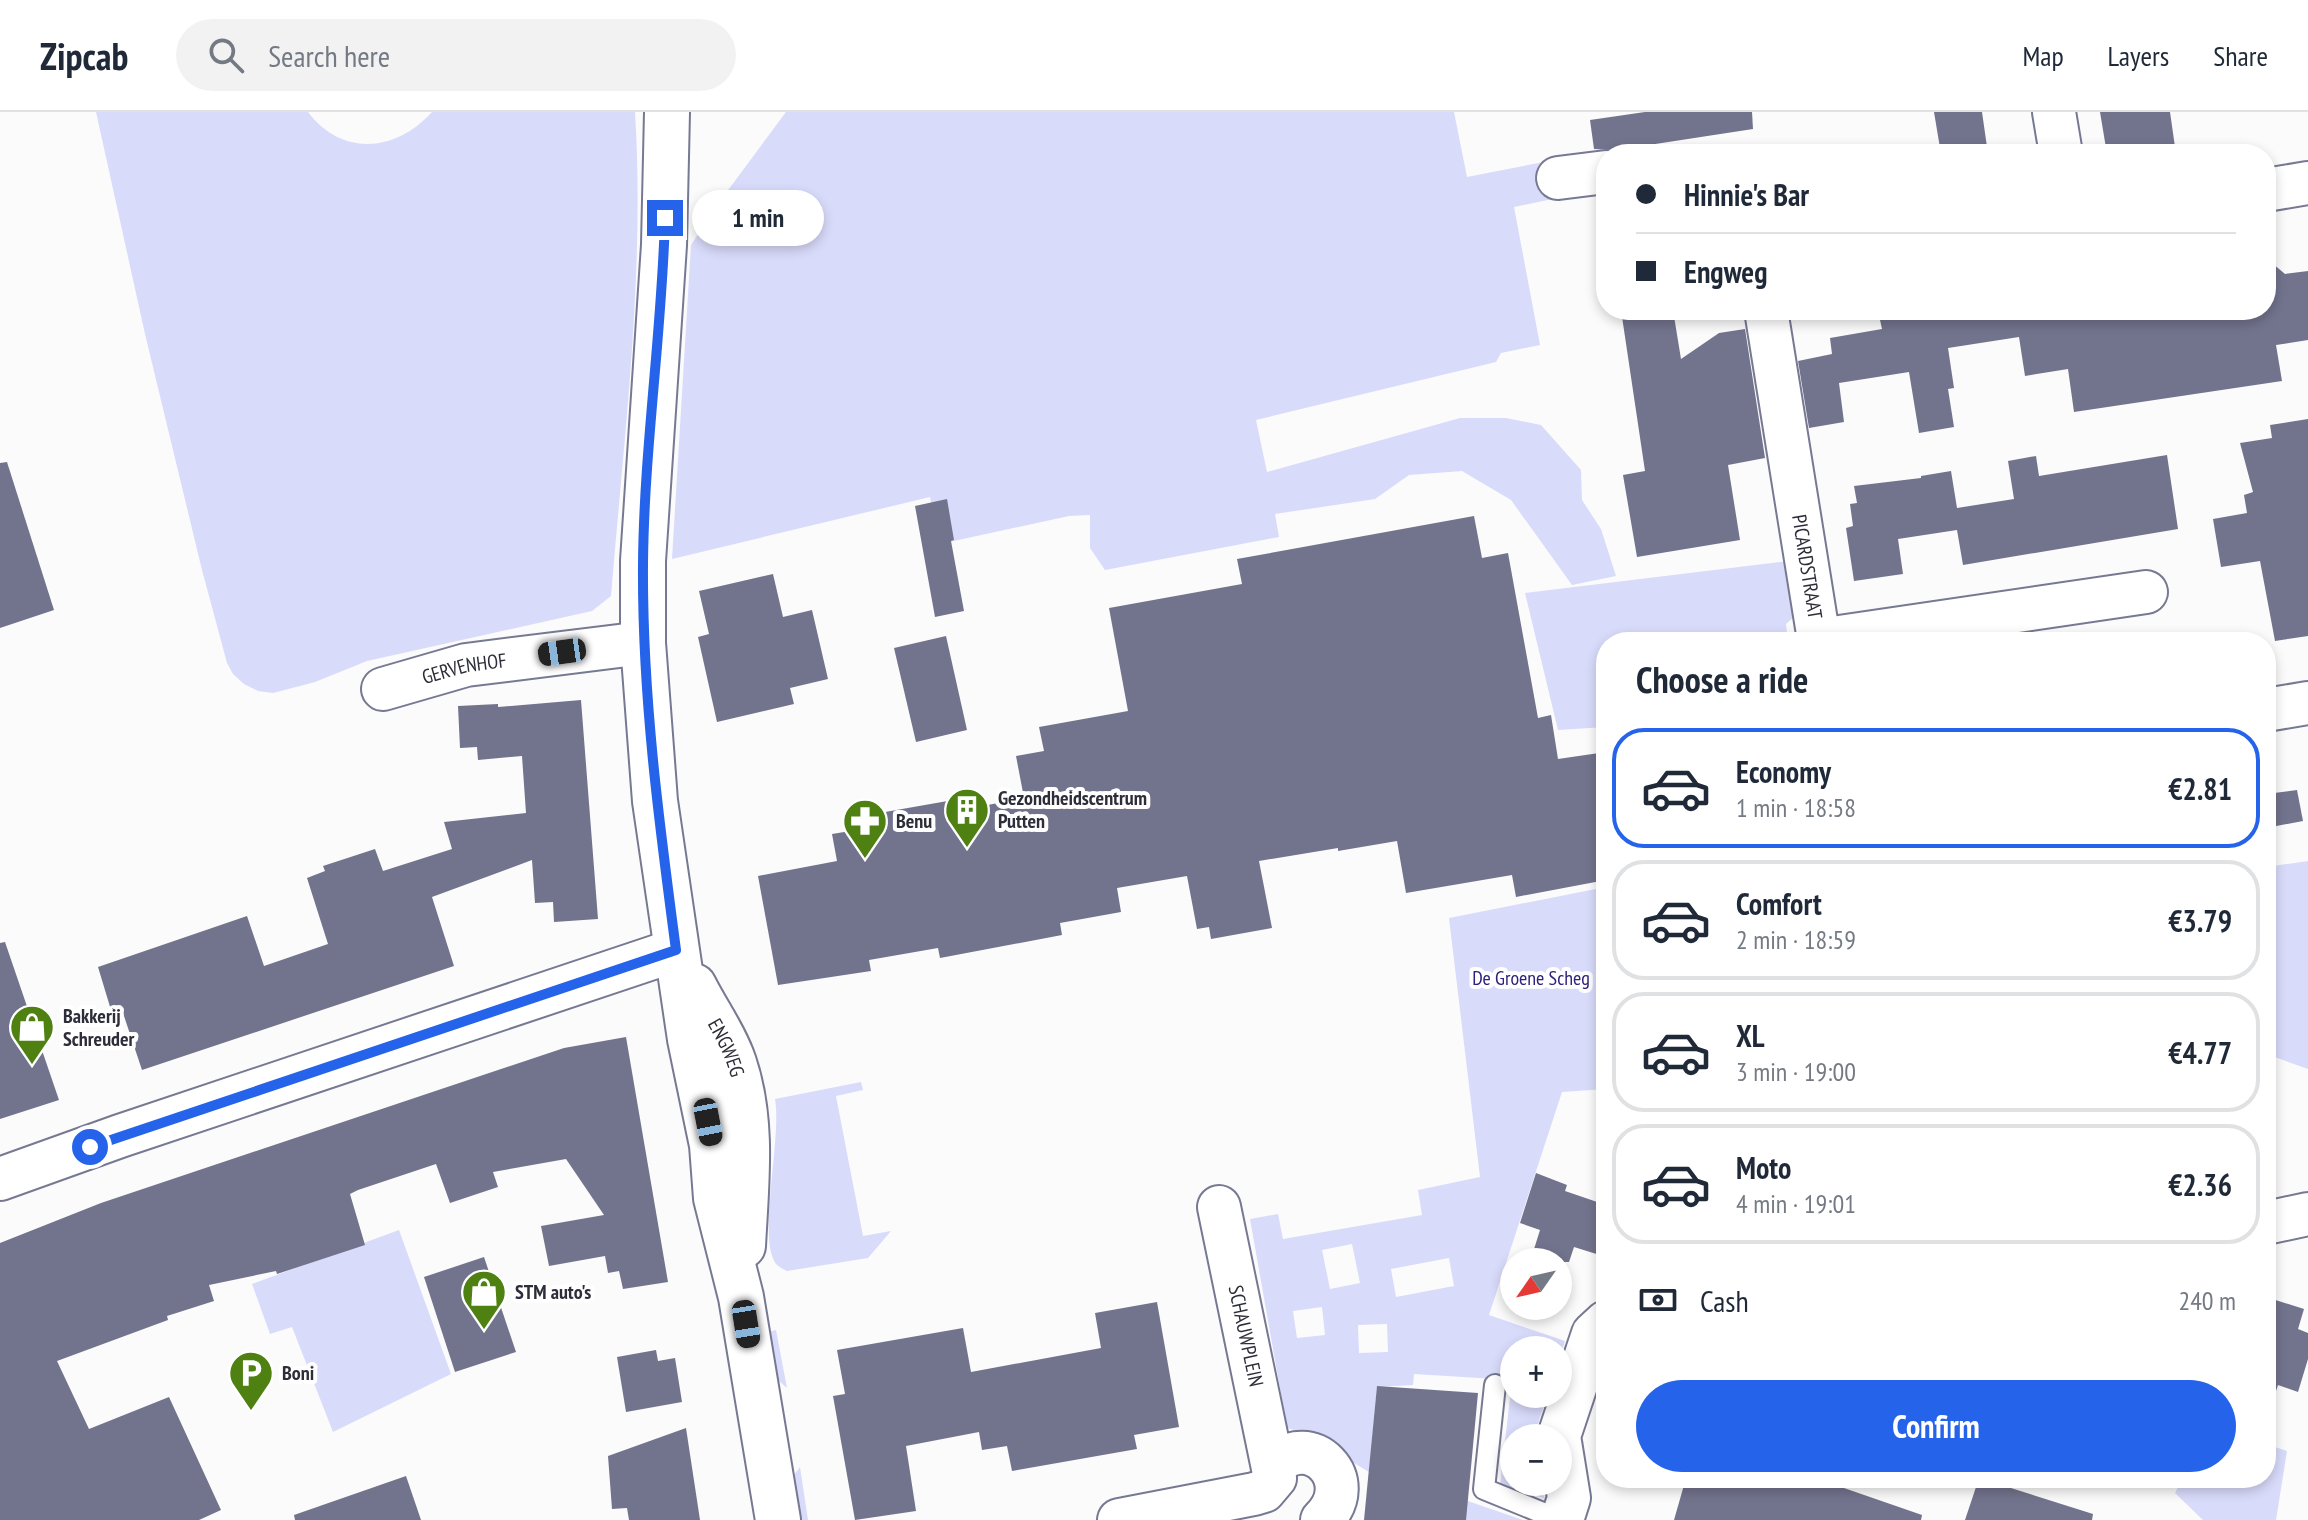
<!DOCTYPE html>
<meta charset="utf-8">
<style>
body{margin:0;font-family:"PT Sans Narrow",sans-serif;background:#f2f2f3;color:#1f2937;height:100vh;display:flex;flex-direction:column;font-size:30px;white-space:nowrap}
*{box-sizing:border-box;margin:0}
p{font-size:26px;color:#747a83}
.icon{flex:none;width:44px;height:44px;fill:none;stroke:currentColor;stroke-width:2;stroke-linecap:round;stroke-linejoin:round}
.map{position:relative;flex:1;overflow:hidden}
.sheet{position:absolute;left:1596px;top:520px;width:680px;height:856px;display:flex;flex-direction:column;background:#fff;border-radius:32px;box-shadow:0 4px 12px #0003}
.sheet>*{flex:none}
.hud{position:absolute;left:1596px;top:32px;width:680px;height:176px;border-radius:32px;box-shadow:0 4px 12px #0003;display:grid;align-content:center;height:176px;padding:0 40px;background:#fff}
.needle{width:52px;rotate:236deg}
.fabs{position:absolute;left:1500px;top:1136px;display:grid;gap:16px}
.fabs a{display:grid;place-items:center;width:72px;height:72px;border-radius:50%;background:#fff;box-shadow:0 4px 12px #0003;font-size:40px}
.end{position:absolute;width:36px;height:36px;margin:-18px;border:10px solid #2563eb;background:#fff;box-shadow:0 0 0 4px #fff}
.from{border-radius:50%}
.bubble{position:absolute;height:56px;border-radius:28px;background:#fff;box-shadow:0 4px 12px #0003;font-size:26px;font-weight:700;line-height:56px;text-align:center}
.car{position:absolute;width:24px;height:48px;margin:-24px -12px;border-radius:10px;box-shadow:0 0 6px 2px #0007;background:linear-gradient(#222 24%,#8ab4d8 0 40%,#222 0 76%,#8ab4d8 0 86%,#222 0)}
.hud b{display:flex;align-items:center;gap:28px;height:76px;font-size:30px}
.hud b+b{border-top:2px solid #e0e1e3}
.hud i{width:20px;height:20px;background:#1f2937}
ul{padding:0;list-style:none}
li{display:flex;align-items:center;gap:24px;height:120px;margin:0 16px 12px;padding:0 24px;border:4px solid #e0e1e3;border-radius:32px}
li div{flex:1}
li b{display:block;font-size:30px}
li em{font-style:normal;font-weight:700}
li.selected{border-color:#2563eb}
li>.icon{width:72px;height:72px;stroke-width:1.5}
h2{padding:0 40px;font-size:36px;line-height:96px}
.pay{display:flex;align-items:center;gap:20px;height:88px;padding:0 40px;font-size:30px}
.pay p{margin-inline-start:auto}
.primary-button{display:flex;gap:16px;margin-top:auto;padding:16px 40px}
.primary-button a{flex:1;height:92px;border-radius:48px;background:#2563eb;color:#fff;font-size:32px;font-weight:700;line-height:92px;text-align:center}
header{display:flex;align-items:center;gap:48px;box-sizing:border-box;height:112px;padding:0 40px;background:#fff;border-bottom:2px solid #e0e1e3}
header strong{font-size:38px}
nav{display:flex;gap:44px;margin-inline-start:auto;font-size:28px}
.search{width:560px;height:72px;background:#f2f2f3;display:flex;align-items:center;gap:20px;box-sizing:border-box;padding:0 28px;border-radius:44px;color:#747a83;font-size:30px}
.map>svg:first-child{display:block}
</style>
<header>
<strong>Zipcab</strong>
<div class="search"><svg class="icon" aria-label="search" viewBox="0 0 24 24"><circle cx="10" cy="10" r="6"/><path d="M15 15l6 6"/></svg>Search here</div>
<nav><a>Map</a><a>Layers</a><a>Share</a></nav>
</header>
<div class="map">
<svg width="2308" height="1408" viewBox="0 0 2308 1408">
<rect width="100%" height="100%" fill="#fbfbfb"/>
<g fill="#d9dbfb" fill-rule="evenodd">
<path d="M96,0h212c34,45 88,40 124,0h203c10,161 -11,324 -24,484l-19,15 -225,50 -52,21 -42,11 -15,-2 -14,-7 -11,-10 -6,-11 -25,-93 -57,-236z"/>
<polygon points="786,0 1454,0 1467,65 1554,48 1562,85 1514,95 1540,233 1501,241 1496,250 1256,308 1267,360 1460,306 1506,306 1541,313 1581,358 1582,388 1601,417 1616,464 1572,473 1511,388 1462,359 1409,363 1375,387 1275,402 1279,425 1105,458 1090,436 1090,403 1069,404 940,432 930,385 672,447 691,133 720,89"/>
<polygon points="1789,449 1795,504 1786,512 1788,530 1606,530 1606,615 1558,618 1525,481"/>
<polygon points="2308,749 2308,957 2266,942 2266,755"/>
<path d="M1606,775v202l-44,3 -73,223 76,26 -7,21v-12h-44v44h34l-15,44h-19v44h27l3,16 -44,-13 12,-105 -98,-6 -1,11 -36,2 -8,85 -20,-12 -18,-20 -44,-12 -37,-209 28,-5 5,25 139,-24 -4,-25 62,-13 -31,-259zM1352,1132l8,39 -30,6 -8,-39zM1449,1146l5,28 -58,11 -5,-28zM1322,1195l3,28 -28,3 -4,-27zM1387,1212l1,28 -29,1 -1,-28z"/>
<path d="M861,970l2,8 -27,6 27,140 28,-5 -23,27 -81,13c-4,-2 -8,-4 -11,-7 -19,-25 6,-126 -1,-165z"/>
<polygon points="399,1118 451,1262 333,1320 292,1215 270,1222 252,1172"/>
<polygon points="776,1218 787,1276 771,1262 767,1220"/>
<polygon points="2266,1332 2287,1339 2276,1408 2203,1408 2175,1381 2183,1366 2266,1366"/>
<polygon points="800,1355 808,1408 797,1408 791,1367"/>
<polygon points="1459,1386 1523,1408 1457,1408"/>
</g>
<g fill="#72738d">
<polygon points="1645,0 1752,0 1753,17 1616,38 1594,37 1590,8"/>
<polygon points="1934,0 1982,0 1988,42 1941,42"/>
<polygon points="2100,0 2170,0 2176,42 2107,42"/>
<polygon points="2266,146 2285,162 2308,159 2308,228 2276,233 2282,269 2074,300 2068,257 2025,264 2019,225 1948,236 1954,276 1948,277 1954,315 1919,321 1909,260 1839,271 1844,310 1809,316 1798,249 1832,242 1830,226 1882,217 1880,208 1941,198 2266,198"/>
<polygon points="1621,198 1673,198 1681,247 1719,221 1745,217 1765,346 1728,353 1740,428 1637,445 1623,363 1645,359"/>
<polygon points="2308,307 2308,524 2275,529 2260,449 2221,455 2213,407 2247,401 2244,383 2253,380 2240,331 2272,326 2270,313"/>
<polygon points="2167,343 2178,417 1963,453 1957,418 1898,427 1903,462 1854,469 1846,416 1853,414 1850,392 1857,391 1854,374 1921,366 1921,364 1951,359 1957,396 2014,387 2008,349 2036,344 2039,364"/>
<polygon points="7,350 54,498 0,516 0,351"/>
<polygon points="947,387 954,428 951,429 964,499 935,505 915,394"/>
<polygon points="1474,404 1482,446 1508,441 1538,606 1551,603 1558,647 1606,640 1606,768 1516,785 1512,763 1406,781 1397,729 1338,739 1338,736 1259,749 1272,816 1211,827 1209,815 1197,817 1187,764 1117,776 1121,800 1060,811 1062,823 940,846 938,836 869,848 871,859 778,873 758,764 837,749 832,722 887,713 885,700 959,687 961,698 1024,686 1016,644 1044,639 1039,615 1128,599 1109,496 1242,472 1237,447"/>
<polygon points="773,462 783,505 812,498 828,567 790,576 794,592 717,610 698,525 709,522 699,479"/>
<polygon points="946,524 967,618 916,630 894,536"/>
<polygon points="581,588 598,807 554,810 553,790 535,791 532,748 432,785 454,854 142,958 121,895 111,898 98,855 247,804 264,854 328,832 307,766 325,759 323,754 375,737 383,759 452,737 444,710 526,701 522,644 478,648 477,635 460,636 458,594 498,592 498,595"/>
<polygon points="2297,678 2303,709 2266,716 2266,682"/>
<polygon points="5,830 59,988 0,1007 0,831"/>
<polygon points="626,925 668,1170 623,1177 619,1159 608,1161 605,1144 549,1154 541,1114 604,1103 566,1047 493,1060 498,1075 450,1091 436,1052 358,1078 350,1082 365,1133 277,1162 276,1159 209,1173 214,1189 167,1204 168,1208 57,1249 89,1317 169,1285 221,1398 199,1408 0,1408 0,1131 101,1091 564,936"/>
<polygon points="1536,1061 1567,1073 1565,1079 1606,1093 1606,1145 1574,1135 1569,1150 1530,1150 1540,1118 1520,1111"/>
<polygon points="484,1145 516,1240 455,1260 424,1165"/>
<polygon points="2266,1185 2304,1197 2298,1217 2308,1221 2308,1247 2298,1280 2278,1273 2271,1294 2266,1293"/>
<polygon points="1157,1190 1179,1315 1134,1323 1137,1337 1012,1359 1007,1334 982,1338 979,1320 906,1334 916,1399 855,1408 833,1284 845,1282 837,1238 963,1216 971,1260 1101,1236 1095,1201"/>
<polygon points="656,1238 658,1249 675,1246 682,1290 626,1300 617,1245"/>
<polygon points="1377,1274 1478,1281 1466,1408 1364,1408"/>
<polygon points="686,1316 700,1408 629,1408 627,1396 612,1397 608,1344"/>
<polygon points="406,1364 421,1408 295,1408 294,1403"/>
<polygon points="1686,1366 1815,1366 1922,1403 1921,1408 1674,1408"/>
<polygon points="1979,1366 2093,1402 2092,1408 1965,1408"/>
</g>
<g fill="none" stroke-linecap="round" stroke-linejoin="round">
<g stroke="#777993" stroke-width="24">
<polyline id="lane" points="1495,1273 1484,1377 1560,1408"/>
</g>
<g stroke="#777993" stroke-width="46">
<g id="street">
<polyline points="2054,0 2061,42"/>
<polyline points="1558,66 1606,60"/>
<polyline points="2266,78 2308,71"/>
<path id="s1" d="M1766,198l53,330 327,-48"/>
<path id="s2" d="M383,577l83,-24 177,-22"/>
<polyline points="2266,598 2308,591"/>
<polyline points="0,1067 120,1024 676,838"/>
<polyline points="2266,1111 2308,1102"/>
<path d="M1274,1354c35,-38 89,14 48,54"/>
<polyline points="1119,1408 1254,1382 1264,1379 1275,1366 1219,1095"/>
<polyline points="1562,1408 1569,1386 1559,1324 1593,1222 1606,1210"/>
</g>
</g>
<g stroke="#777993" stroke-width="48">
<g id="secondary">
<polyline points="667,0 664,133 643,449 643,531 655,689 690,927 712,1033 716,1086 741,1185 778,1408"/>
<path id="s3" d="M694,874c13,26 31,50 40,77 20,59 12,122 9,183"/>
</g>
</g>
<use href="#lane" stroke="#fff" stroke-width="20"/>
<use href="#street" stroke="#fff" stroke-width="42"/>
<use href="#secondary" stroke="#fff" stroke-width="44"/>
</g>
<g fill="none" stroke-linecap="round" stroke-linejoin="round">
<path stroke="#2563eb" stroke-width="10" d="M90,1035l586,-197c-17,-128 -34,-256 -33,-386 1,-116 19,-231 22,-346"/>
</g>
<defs>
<g id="building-pin" transform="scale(2.3)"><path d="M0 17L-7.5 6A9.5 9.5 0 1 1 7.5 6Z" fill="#4e8012" stroke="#fff"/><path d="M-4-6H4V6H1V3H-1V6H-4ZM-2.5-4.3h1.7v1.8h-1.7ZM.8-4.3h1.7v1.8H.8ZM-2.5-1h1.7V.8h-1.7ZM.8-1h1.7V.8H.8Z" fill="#fff"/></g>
<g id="pharmacy-pin" transform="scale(2.3)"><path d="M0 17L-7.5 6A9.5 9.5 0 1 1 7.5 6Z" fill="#4e8012" stroke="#fff"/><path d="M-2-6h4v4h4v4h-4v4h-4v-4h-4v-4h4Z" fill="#fff"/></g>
<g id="shop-pin" transform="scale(2.3)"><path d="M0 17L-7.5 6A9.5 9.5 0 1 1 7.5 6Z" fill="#4e8012" stroke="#fff"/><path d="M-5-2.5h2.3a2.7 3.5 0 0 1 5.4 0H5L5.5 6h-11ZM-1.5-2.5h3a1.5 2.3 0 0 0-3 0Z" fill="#fff"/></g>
<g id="parking-pin" transform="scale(2.3)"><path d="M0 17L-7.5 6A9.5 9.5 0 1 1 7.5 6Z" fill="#4e8012" stroke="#fff"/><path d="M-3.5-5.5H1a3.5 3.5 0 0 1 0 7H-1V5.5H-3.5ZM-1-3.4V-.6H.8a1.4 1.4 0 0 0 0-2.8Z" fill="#fff"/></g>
</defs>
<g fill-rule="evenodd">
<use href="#building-pin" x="967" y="698"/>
<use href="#pharmacy-pin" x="865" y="709"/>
<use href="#shop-pin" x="32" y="915"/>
<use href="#shop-pin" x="484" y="1180"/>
<use href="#parking-pin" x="251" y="1261"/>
</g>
<g text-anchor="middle" stroke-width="8" stroke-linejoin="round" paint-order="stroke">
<g font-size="20" fill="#2d2e39" stroke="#fff">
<text dy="7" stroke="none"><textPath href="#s1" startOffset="260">PICARDSTRAAT</textPath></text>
<text dy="7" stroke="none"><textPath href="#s2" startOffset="84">GERVENHOF</textPath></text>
<text dy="7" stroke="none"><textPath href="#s3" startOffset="70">ENGWEG</textPath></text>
<text transform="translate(1246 1224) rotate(78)" y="7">SCHAUWPLEIN</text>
</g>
<g font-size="20" font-weight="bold" fill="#2d2e39" stroke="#fff" text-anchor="start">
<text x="998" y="693">Gezondheidscentrum<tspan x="998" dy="23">Putten</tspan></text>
<text x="896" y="716">Benu</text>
<text x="63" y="911">Bakkerij<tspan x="63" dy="23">Schreuder</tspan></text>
<text x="515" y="1187">STM auto's</text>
<text x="282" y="1268">Boni</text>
</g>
<g font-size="20" fill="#2f207a" stroke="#fff">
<text x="1531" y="873">De Groene Scheg</text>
</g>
</g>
</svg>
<div class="fabs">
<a><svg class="needle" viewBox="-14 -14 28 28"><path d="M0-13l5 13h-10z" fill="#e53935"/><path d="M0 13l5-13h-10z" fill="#747a83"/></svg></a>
<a>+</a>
<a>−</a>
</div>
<i class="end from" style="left:90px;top:1035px"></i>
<i class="end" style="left:665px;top:106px"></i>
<div class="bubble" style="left:692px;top:78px;width:132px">1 min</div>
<i class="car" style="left:562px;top:540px;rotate:262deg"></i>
<i class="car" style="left:708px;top:1010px;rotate:169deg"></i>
<i class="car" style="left:746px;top:1212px;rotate:171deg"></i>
<div class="hud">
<b><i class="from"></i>Hinnie's Bar</b>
<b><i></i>Engweg</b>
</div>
<section class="sheet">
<h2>Choose a ride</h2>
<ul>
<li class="selected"><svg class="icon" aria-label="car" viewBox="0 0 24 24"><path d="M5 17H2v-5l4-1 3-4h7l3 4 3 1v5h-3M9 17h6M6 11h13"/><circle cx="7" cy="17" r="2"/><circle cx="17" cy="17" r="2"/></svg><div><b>Economy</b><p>1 min · 18:58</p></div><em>€2.81</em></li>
<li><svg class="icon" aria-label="car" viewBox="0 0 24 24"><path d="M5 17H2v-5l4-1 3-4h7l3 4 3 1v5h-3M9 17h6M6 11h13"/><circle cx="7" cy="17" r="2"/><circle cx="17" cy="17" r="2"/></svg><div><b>Comfort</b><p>2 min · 18:59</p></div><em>€3.79</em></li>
<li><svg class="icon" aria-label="car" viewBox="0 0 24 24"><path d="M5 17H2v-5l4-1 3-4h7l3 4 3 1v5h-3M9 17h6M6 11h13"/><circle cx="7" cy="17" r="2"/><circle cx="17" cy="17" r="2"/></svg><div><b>XL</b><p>3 min · 19:00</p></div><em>€4.77</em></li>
<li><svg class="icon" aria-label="car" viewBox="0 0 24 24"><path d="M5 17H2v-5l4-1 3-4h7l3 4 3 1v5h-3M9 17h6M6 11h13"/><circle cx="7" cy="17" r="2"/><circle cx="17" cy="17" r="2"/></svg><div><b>Moto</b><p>4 min · 19:01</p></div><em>€2.36</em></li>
</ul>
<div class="pay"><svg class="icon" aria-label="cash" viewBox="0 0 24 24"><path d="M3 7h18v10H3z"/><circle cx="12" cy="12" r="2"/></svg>Cash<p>240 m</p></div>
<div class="primary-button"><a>Confirm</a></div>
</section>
</div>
